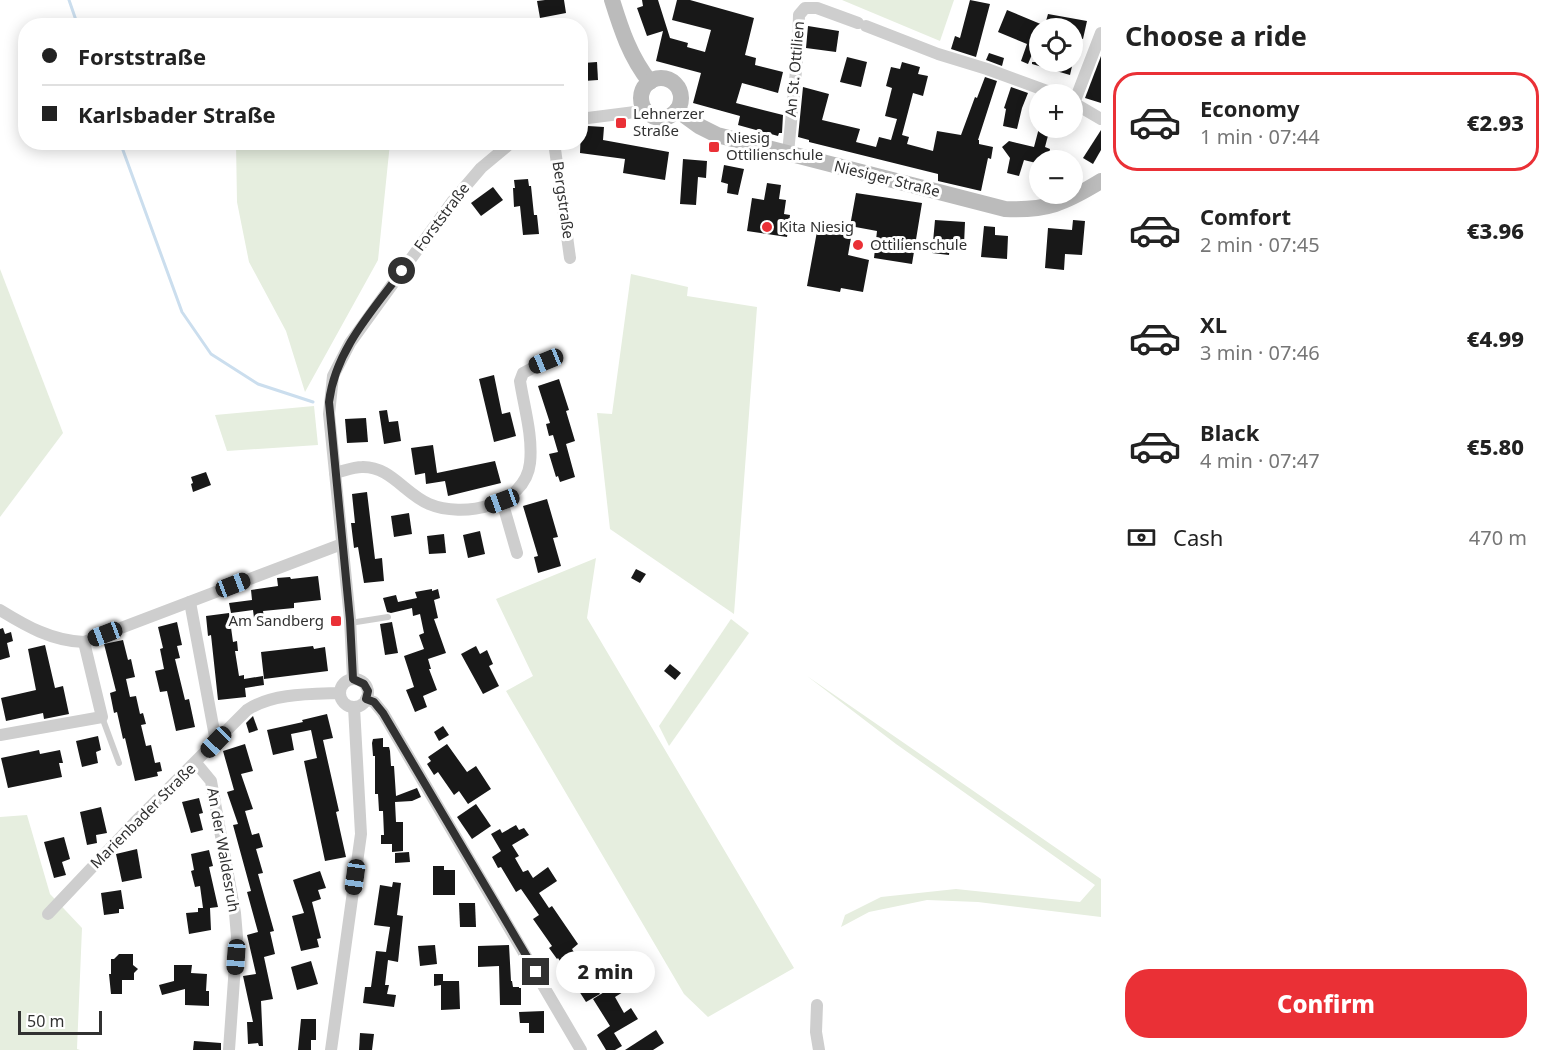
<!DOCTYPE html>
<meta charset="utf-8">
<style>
body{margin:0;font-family:"Noto Sans",sans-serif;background:#f2f2f2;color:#222;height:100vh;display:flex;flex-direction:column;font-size:22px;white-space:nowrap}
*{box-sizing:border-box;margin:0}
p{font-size:20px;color:#767676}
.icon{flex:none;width:33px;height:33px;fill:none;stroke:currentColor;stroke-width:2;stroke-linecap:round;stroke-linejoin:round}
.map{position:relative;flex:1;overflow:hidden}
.side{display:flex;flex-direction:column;background:#fff;width:450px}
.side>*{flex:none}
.banner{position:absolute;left:18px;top:18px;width:570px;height:132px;border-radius:24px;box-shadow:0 3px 15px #0003;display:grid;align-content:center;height:132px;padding:0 24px;background:#fff}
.fabs{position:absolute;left:1029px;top:18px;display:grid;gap:12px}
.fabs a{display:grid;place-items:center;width:54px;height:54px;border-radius:50%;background:#fff;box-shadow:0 3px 15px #0003;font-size:30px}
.scale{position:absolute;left:18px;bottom:15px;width:84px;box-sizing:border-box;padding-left:6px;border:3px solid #313131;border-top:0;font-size:16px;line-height:21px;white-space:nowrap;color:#313131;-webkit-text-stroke:4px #fff;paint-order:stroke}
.end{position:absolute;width:27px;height:27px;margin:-14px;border:8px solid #313131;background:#fff;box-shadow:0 0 0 3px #fff}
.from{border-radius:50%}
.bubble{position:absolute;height:42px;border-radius:21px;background:#fff;box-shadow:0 3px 15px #0003;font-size:20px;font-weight:800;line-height:42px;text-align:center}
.car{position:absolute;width:18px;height:36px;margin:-18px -9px;border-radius:8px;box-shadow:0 0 4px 2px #0007;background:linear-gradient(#222 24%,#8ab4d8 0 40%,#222 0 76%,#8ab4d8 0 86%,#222 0)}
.banner b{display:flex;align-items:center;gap:21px;height:57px;font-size:22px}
.banner b+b{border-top:2px solid #e0e0e0}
.banner i{width:15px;height:15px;background:#222}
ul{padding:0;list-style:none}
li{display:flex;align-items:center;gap:18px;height:99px;margin:0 12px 9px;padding:0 12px;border:3px solid transparent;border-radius:24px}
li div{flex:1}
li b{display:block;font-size:22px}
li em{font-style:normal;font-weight:800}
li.current{border-color:#ea3036}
li>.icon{width:54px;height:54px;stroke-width:1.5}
h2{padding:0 24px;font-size:27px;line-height:72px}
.pay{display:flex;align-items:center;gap:15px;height:66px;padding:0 24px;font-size:22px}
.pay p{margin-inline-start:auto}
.cta{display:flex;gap:12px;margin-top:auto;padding:12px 24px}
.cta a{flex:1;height:69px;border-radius:24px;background:#ea3036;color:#fff;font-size:24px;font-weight:800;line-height:69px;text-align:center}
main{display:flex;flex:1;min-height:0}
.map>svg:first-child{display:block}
</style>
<main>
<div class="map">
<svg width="1101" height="1050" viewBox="0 0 1101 1050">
<rect width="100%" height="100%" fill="#fff"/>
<g fill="#e6eedf">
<polygon points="842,0 954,0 940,41"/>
<polygon points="236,143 390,143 378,260 305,392 286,331 249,262 237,202"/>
<polygon points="0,269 63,433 0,517"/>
<polygon points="631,274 688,287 687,296 757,307 734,614 610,529 597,413 612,414"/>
<polygon points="314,406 318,445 227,451 215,415"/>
<polygon points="596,558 587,618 794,968 708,1017 684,994 506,691 533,676 496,599"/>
<polygon points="731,619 749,633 669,746 659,726"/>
<polygon points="807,676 1101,879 1101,917 978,902 927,900 869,912 841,927 845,915 881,897 956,889 1080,902 1095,885 896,744"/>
<polygon points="27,815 50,894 82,928 77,1049 80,1050 0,1050 0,817"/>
</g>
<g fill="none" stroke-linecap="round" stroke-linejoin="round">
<g stroke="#cbdeee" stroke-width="3">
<polyline points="69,0 78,26"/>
<polyline points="120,142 182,312 211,354 258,384 313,402"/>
</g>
</g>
<g fill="#181818">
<polygon points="545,0 564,0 566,13 540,18 537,1"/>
<polygon points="642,0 658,0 670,38 688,43 687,47 705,52 711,30 672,20 677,0 690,0 754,18 745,55 756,58 755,65 783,72 778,93 742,83 736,103 783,115 782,133 779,133 778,136 738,125 740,116 693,103 701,73 656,61 663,31 647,36 637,8 643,6"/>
<polygon points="970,0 990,4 976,57 951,49 955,36 960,38"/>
<polygon points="1007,10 1043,25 1042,28 1040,28 1040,35 1028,64 1021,61 1027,44 998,32"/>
<polygon points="1048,14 1087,21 1083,39 1072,37 1072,28 1044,28"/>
<polygon points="808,26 839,31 836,52 806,48"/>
<polygon points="989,53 1004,58 1002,66 986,60"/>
<polygon points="1101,56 1101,103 1085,98"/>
<polygon points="847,57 867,62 861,87 840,82"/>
<polygon points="597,62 598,80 584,81 583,63"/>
<polygon points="902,62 920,67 918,74 928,76 923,96 913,93 902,135 909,137 907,144 933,151 937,131 961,135 975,97 977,98 985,77 997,81 978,140 979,140 979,144 993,147 991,159 988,158 981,191 938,181 938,174 809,142 809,140 798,137 803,87 829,94 822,120 860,129 856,142 876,147 879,137 891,140 897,119 885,116 892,88 886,86 891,67 900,69"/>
<polygon points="1032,62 1073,62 1070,75 1032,64"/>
<polygon points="1011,87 1028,93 1022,108 1017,129 1003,126 1006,109 1004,108"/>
<polygon points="588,126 604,127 603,140 669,152 665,180 623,173 625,159 580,153 581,127"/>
<polygon points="1039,128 1050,128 1045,147 1050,149 1048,160 1040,160 1040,164 1024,160 1019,176 1007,173 1010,158 1002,147 1009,141 1034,147"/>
<polygon points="1101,130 1101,150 1093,164 1083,158"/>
<polygon points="683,159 707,161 706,178 698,177 696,205 680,204"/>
<polygon points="724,165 744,169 738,195 727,193 728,184 721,182"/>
<polygon points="528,179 529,186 531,186 534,215 537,215 539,234 523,235 520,206 514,207 513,188 515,188 514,180"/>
<polygon points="767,183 781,185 779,199 786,200 784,214 790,215 787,237 747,231 752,198 764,200"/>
<polygon points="493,187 503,200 481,216 471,203"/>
<polygon points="856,193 922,203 912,264 874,258 877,231 850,226"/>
<polygon points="935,220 965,222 964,245 950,244 949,255 932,253"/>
<polygon points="1073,220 1085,221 1082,255 1065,254 1064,270 1045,268 1048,228 1072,230"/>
<polygon points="818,226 852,232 848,255 869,260 863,292 841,288 840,292 807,286"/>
<polygon points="984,226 995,227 995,235 1008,236 1007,259 981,257"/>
<polygon points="494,375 502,414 510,412 516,436 494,442 479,379"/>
<polygon points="559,379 569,410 566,411 575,441 566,444 575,477 560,482 558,476 556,477 549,454 558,452 553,435 549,436 546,424 550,423 538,386"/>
<polygon points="387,410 389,422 398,421 401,441 384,444 379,411"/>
<polygon points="366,418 368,442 347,443 345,419"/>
<polygon points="433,445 437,473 495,461 501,483 448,496 445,481 426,484 425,473 415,475 411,448"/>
<polygon points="206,472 211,485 193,492 191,484 193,483 191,477"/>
<polygon points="367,492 375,559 382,558 384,581 364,583 358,547 354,548 351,523 355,523 352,494"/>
<polygon points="547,499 558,537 553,538 561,566 538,573 534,557 538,556 523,506"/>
<polygon points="409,513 412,534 394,537 391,516"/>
<polygon points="480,531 485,554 468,558 463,535"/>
<polygon points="444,534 446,553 429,554 427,536"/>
<polygon points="636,569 646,574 640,583 631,578"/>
<polygon points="318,576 321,600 294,603 294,608 263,611 264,617 254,618 253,610 231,613 229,603 252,600 251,590 278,586 277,578 290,577 291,579"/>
<polygon points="432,589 432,591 438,589 440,598 434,600 438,618 434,619 446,653 428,659 431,669 429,669 437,690 423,696 427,707 415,712 406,690 414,687 404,656 424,649 419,635 424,633 420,614 413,616 412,608 391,613 387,612 383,598 396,595 398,602 417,598 415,592"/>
<polygon points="229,613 233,642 237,641 238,651 235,651 239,676 244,675 244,679 263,676 264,685 245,688 246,697 218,700 211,635 208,636 206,616"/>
<polygon points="177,622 182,645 177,646 180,658 175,659 185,700 189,699 195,727 176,731 167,691 160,692 155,671 164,669 160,649 163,648 158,627"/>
<polygon points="392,622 398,653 385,655 380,624"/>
<polygon points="3,628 5,634 11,632 13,641 7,643 10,657 0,660 0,629"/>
<polygon points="123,640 128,660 131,659 135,677 126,679 130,697 136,696 140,714 143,713 146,724 141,725 146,746 151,745 155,763 160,762 162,771 157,772 158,776 135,781 125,738 123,739 117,712 114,713 110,693 116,691 104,644"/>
<polygon points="45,645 55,688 63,686 69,714 44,719 43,713 6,721 1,698 36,690 28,649"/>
<polygon points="313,646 314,649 325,647 328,671 264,679 261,652"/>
<polygon points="476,646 480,654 487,650 493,664 489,666 499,686 483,694 461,654"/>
<polygon points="670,664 681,673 675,680 664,671"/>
<polygon points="327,714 333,738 323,740 339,811 336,812 346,857 325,861 304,761 317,758 311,730 291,734 294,750 273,755 267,730 303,722 302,720"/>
<polygon points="253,716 258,730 249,733 246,723"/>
<polygon points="443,726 449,735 439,741 434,732"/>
<polygon points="98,736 101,750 96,752 98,763 82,767 76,741"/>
<polygon points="383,738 383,747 389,747 390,751 391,766 394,766 396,796 417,788 421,797 412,801 395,802 396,822 403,822 403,851 392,852 392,844 381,844 381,835 384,835 383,811 379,811 378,794 375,794 375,756 373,756 372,743 373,739"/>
<polygon points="245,744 253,771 241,774 253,809 245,811 252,835 259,833 263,847 256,849 263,873 258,874 274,931 270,932 275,954 264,957 273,999 261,1001 263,1046 259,1046 258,1043 248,1044 247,1022 253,1022 243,976 256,974 247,935 258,932 247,892 251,891 233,825 238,824 227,792 234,790 223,751"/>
<polygon points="447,744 467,772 476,766 491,789 468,804 459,791 454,795 438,772 434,775 427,764 431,761 428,757"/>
<polygon points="39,750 40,754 60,750 63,763 59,763 62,777 8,788 1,758"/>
<polygon points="199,798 203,813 199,814 203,830 191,833 182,802"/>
<polygon points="476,804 491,826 472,839 457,817"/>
<polygon points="101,807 107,833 96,835 97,843 87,845 80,812"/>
<polygon points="516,825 519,830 524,828 529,835 512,845 519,856 515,858 523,872 528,870 533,878 548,867 557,881 539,893 549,908 552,906 578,944 572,949 600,994 586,1002 558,958 557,959 549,948 552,946 533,919 539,915 521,889 516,892 501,867 498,868 492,857 501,851 491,834 500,829 502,833"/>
<polygon points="64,837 70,859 62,862 66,875 54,878 44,842"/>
<polygon points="137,849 142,878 122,882 116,854"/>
<polygon points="209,850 213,866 209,867 218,907 210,908 211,930 189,934 186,913 198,912 198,908 203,908 200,886 195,887 191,871 194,870 191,854"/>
<polygon points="409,852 410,862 395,863 395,853"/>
<polygon points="433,866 444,866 444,870 455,870 455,895 433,895"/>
<polygon points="320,871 326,888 318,890 321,899 312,902 321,938 317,939 319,947 301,951 292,916 304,913 293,880"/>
<polygon points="393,882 401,883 397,915 403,916 398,962 388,960 385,985 389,985 387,994 396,995 394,1007 363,1003 365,987 371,987 376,951 386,952 390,927 374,925 380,885 392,887"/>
<polygon points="121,890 124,909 119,909 119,913 104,915 101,893"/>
<polygon points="459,903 475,903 476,927 460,927"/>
<polygon points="435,945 437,964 420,966 418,946"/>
<polygon points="509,945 511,981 512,981 513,987 521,987 521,1005 500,1005 499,966 478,967 478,946"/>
<polygon points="119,954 133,954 133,965 138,969 134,973 134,980 122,980 122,994 111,994 109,974 111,974 111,959 114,959"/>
<polygon points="311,961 318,984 297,990 291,967"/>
<polygon points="174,965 192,965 191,973 207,974 206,991 209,991 209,1006 185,1005 185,989 162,995 159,985 174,981"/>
<polygon points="434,974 443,974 443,981 459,981 460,1009 441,1010 441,985 434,986"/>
<polygon points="630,976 636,984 615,997 624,1013 631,1008 638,1019 614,1033 622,1046 615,1050 606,1050 597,1035 610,1026 593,999"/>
<polygon points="544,1011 544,1033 529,1033 529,1023 520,1023 519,1012"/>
<polygon points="301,1019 316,1019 316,1040 311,1040 311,1050 298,1050"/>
<polygon points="656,1030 664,1043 653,1050 625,1050"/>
<polygon points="360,1033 374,1034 372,1050 359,1050"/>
<polygon points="194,1041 221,1043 221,1050 193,1050"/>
</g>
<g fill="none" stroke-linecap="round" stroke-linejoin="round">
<g stroke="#cecece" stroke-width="6">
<polyline points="350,623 388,617"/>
<polyline points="102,717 119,763"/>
</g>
<g stroke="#cecece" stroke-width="12">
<polyline points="866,26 938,54 987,69 1055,94"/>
<polyline points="1072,102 1101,119"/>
<polyline points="1074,103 1101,33"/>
<polyline points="580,119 635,112 645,109"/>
<polyline points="554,142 570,258"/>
<polyline points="788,153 798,50 799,15 805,8 817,8 858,23"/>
<path d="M335,473c9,-2 18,-6 27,-6 28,-1 43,27 67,37 33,14 96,3 101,-41 3,-27 -6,-56 -10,-82l3,-8 23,-12"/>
<polyline points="502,501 517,553"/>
<polyline points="190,602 216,742"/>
<path d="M0,610c26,16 52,31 84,32l258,-98"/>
<polyline points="353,679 350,619 329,414 333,376 350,343 452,202 481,168 512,142"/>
<circle cx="354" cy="693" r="14"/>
<polyline points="366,699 374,702 383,713 581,1050"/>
<polyline points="0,735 102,717 84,642"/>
<polyline points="196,763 211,781 235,913 237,937 229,1050"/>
<path d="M48,914l87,-92 112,-112c25,-17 64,-16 93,-17"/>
<polyline points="817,1005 816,1032 819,1050"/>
<polyline points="331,1050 361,834 354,707"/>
</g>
<g stroke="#bbb" stroke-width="16">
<path d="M612,0c9,29 18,57 38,82"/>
<circle cx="661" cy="98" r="20"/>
<path d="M677,110l22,16 18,9 288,74c42,2 60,-6 96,-28"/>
</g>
</g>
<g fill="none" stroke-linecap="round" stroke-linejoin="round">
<path stroke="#313131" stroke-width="8" d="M402,271c-30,40 -67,80 -73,131l21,218 3,59 11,5 4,7 -2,8 8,3 9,11 153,259"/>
</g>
<g fill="#ea3036" stroke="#fff" stroke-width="2">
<rect x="615" y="117" width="12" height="12" rx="3"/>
<rect x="708" y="141" width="12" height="12" rx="3"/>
<circle cx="767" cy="227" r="6"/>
<circle cx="858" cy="245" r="6"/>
<rect x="330" y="615" width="12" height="12" rx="3"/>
</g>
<g text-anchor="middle" stroke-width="6" stroke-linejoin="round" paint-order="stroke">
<g font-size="15" fill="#313131" stroke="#fff">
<text transform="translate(795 69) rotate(-85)" y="5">An St. Ottilien</text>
<text transform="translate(887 179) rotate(14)" y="5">Niesiger Straße</text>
<text transform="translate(563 200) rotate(82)" y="5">Bergstraße</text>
<text transform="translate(442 217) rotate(-53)" y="5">Forststraße</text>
<text transform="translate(143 816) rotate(-45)" y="5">Marienbader Straße</text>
<text transform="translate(223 850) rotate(80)" y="5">An der Waldesruh</text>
</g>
<g font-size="15" fill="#313131" stroke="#fff" text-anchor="start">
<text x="633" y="119">Lehnerzer<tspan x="633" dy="17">Straße</tspan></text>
<text x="726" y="143">Niesig<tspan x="726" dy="17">Ottilienschule</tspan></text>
<text x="779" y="232">Kita Niesig</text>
<text x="870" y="250">Ottilienschule</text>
<text x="324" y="626" text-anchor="end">Am Sandberg</text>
</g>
</g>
</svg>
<div class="fabs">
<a><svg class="icon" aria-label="locate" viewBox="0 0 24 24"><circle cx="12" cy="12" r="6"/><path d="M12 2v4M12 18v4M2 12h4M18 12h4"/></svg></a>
<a>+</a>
<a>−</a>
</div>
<div class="scale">50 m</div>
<i class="end from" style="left:402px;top:271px"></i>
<i class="end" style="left:536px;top:972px"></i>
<div class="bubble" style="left:556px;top:951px;width:99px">2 min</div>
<i class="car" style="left:546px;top:361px;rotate:248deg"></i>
<i class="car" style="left:502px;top:501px;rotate:250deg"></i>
<i class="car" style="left:233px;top:585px;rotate:69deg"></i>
<i class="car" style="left:105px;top:634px;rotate:249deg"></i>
<i class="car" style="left:216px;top:742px;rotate:224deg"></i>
<i class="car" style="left:355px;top:877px;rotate:188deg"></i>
<i class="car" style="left:236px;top:957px;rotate:184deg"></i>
<div class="banner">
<b><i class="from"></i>Forststraße</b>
<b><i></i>Karlsbader Straße</b>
</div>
</div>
<section class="side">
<h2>Choose a ride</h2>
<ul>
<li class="current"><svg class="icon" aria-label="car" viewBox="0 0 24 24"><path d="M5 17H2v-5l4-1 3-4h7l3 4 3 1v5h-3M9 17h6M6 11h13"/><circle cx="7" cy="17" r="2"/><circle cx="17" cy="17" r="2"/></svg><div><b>Economy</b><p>1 min · 07:44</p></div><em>€2.93</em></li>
<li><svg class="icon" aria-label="car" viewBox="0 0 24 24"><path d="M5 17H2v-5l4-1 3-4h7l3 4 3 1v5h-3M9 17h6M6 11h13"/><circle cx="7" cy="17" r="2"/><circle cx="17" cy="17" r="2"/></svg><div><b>Comfort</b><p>2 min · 07:45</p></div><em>€3.96</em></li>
<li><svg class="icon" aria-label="car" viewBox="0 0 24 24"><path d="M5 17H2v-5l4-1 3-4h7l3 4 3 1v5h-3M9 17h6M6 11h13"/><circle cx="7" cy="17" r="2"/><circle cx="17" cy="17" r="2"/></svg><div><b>XL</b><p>3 min · 07:46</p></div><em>€4.99</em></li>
<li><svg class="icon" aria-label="car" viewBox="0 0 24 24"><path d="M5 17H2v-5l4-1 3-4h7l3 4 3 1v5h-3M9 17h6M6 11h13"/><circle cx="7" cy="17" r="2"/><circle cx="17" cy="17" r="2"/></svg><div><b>Black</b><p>4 min · 07:47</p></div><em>€5.80</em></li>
</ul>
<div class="pay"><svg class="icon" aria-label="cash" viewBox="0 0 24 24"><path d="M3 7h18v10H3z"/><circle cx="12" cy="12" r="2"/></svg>Cash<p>470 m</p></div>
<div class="cta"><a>Confirm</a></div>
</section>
</main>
